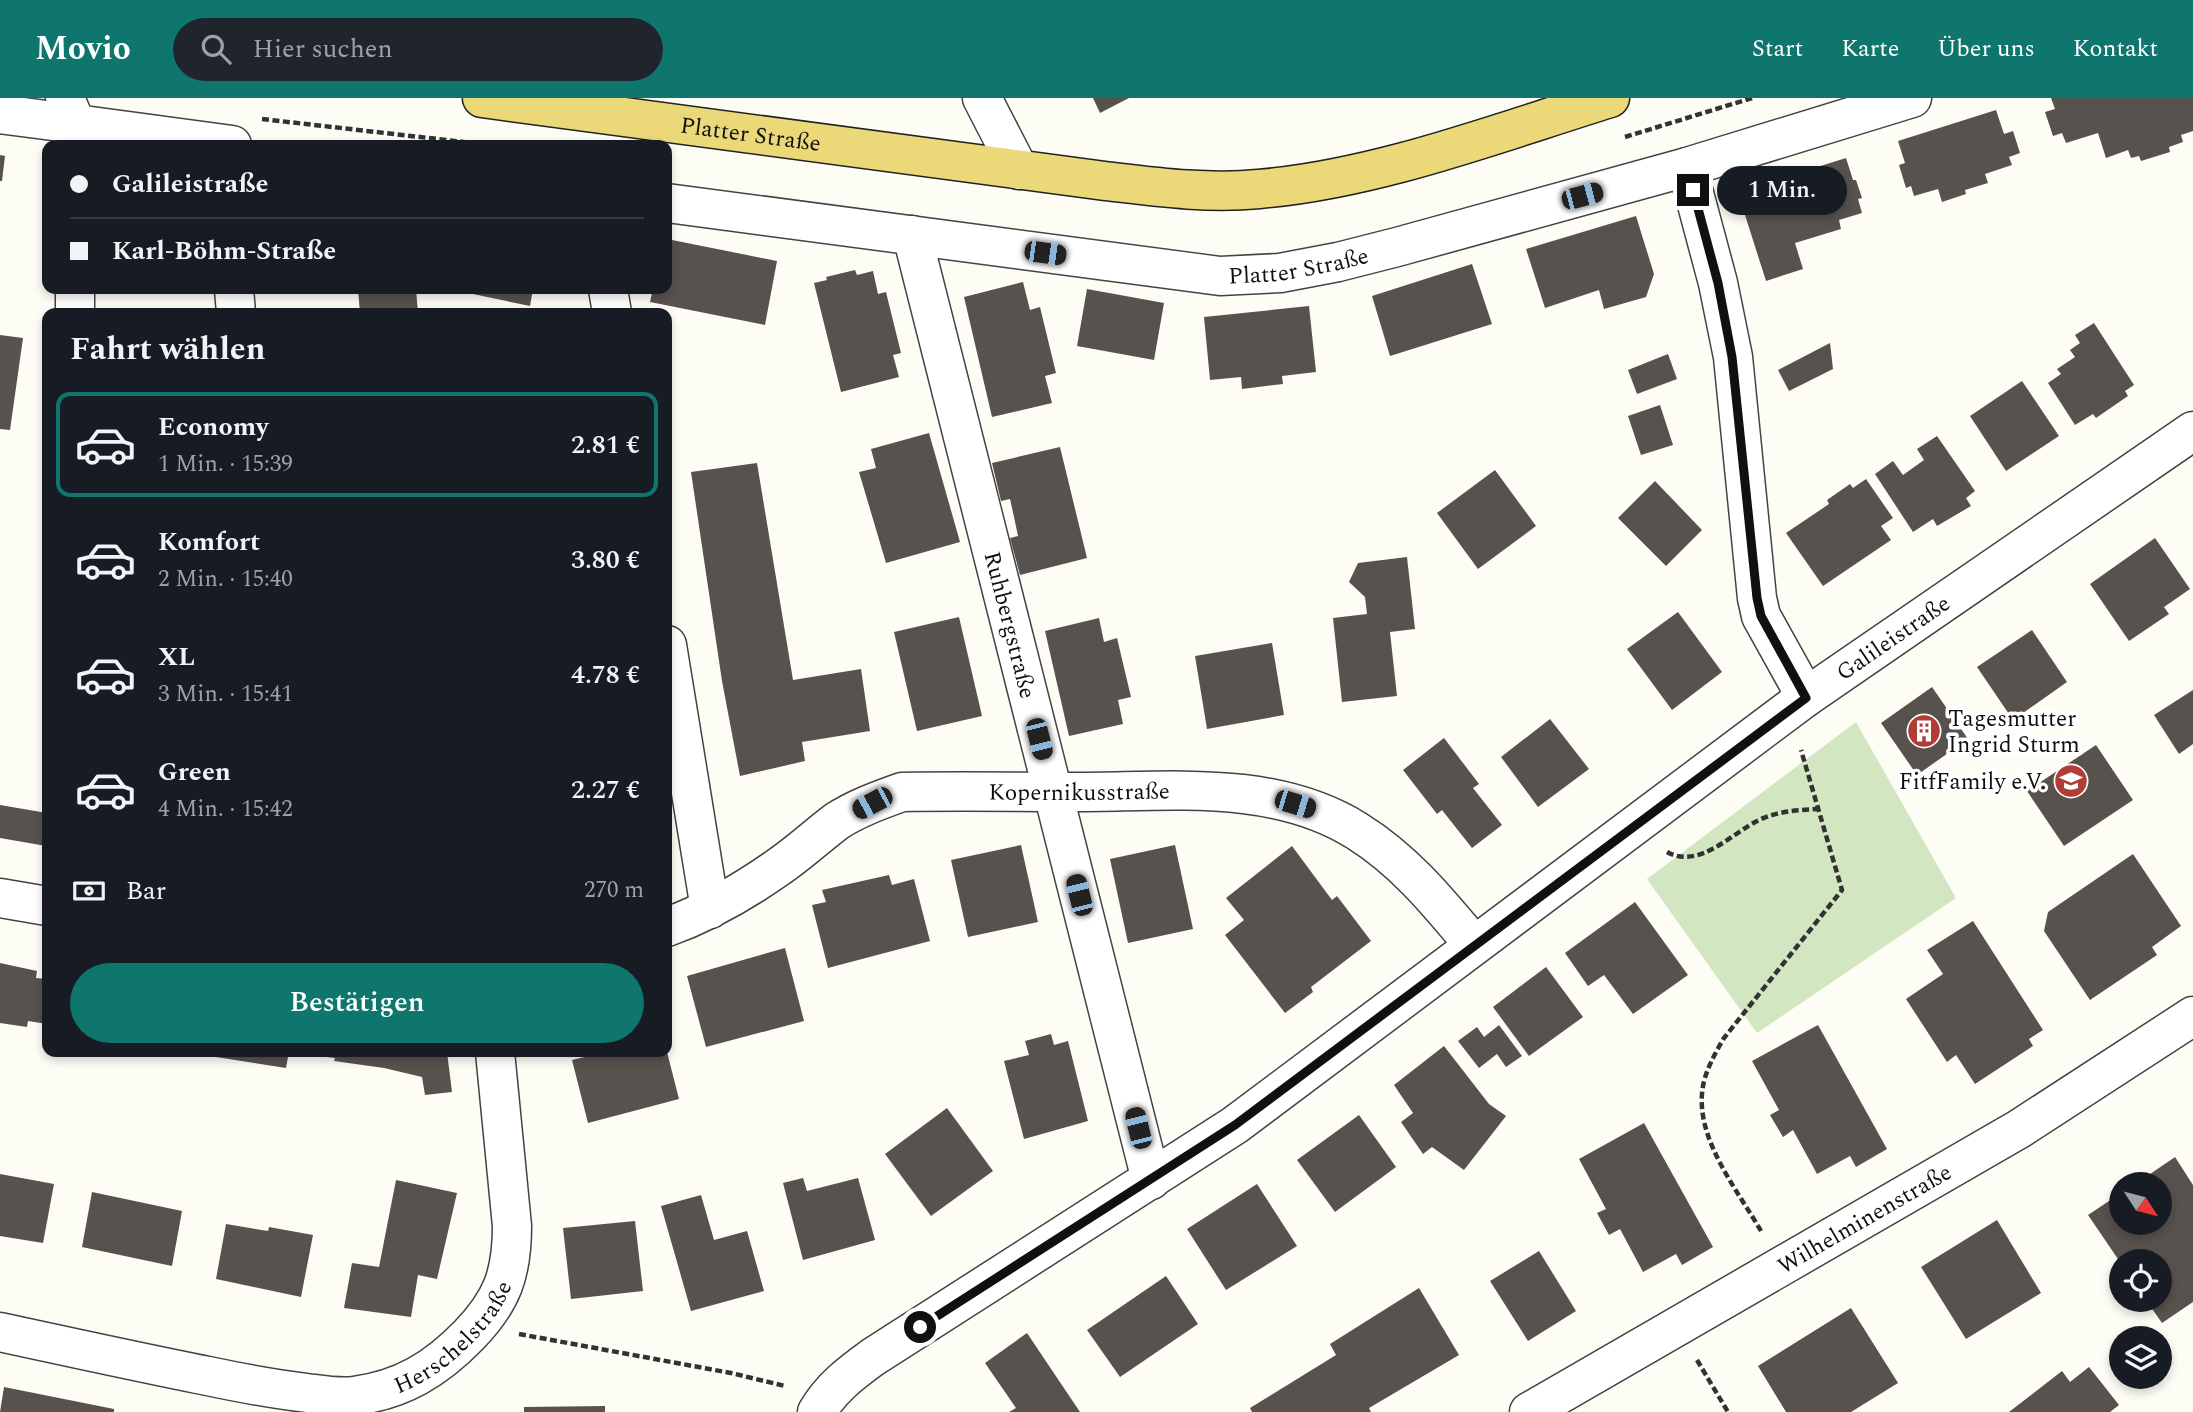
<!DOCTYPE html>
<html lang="de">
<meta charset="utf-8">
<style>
body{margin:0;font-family:Spectral,serif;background:#20242c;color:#f1f3f6;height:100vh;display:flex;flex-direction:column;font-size:26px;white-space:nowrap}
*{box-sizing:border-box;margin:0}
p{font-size:23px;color:#9ea1a6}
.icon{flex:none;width:38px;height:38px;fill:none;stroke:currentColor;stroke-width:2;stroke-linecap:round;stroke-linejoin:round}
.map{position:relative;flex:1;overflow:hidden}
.panel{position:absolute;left:42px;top:210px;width:630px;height:749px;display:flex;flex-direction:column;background:#171b24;border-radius:14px;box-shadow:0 4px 10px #0003}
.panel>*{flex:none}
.top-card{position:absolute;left:42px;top:42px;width:630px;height:154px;border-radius:14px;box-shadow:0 4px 10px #0003;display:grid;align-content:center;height:154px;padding:0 28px;background:#171b24}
.needle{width:46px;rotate:126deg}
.fabs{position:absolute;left:2109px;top:1074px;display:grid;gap:14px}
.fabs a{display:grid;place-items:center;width:63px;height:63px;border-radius:50%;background:#171b24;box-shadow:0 4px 10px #0003;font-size:35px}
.end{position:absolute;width:32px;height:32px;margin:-16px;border:9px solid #101010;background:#fff;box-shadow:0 0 0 4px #fff}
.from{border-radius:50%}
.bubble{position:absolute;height:49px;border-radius:24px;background:#171b24;box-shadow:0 4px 10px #0003;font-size:23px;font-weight:600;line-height:49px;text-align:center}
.car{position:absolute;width:21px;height:42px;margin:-21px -10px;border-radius:9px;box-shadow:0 0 5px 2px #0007;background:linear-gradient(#222 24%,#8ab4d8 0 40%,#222 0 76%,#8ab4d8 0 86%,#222 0)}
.top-card b{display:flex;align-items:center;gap:24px;height:66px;font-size:26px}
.top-card b+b{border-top:2px solid #363941}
.top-card i{width:18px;height:18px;background:#f1f3f6}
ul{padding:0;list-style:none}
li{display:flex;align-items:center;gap:21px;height:105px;margin:0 14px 10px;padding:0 14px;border:4px solid transparent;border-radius:14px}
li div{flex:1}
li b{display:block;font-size:26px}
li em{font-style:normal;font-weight:600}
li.active{border-color:#0f766e}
li>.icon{width:63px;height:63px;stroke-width:1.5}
h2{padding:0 28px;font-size:32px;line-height:84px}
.pay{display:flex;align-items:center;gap:18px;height:77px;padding:0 28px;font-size:26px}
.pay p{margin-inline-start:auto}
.button{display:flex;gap:14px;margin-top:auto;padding:14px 28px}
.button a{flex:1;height:80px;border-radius:42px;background:#0f766e;color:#fff;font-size:28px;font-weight:600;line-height:80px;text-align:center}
header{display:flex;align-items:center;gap:42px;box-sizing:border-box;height:98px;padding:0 35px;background:#0f766e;color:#fff}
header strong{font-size:33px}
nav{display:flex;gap:38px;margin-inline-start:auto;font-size:24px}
.search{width:490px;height:63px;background:#20242c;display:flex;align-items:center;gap:18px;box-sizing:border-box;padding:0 24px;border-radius:38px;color:#9ea1a6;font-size:26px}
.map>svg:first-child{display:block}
</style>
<header>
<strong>Movio</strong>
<div class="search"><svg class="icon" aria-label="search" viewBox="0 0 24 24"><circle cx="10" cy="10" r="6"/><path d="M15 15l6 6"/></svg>Hier suchen</div>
<nav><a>Start</a><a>Karte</a><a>Über uns</a><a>Kontakt</a></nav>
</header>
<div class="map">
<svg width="2193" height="1314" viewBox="0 0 2193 1314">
<rect width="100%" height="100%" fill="#fefdf5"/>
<polygon fill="#d1e6c1" points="1856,624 1956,800 1757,935 1647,781"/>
<g fill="#58524e">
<polygon points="1093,0 1129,0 1100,15"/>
<polygon points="2051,0 2193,0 2193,33 2181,37 2183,44 2169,49 2170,54 2141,63 2139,58 2131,60 2128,52 2106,60 2098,35 2066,45 2062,35 2053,38 2045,14 2055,11"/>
<polygon points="1996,12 2004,36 2013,33 2020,55 2009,59 2012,67 1985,76 1988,85 1965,92 1966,96 1942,104 1938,91 1914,98 1911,88 1906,90 1899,67 1905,65 1898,43"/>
<polygon points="0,57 5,58 2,83 0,83"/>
<polygon points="1846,60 1853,82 1856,82 1862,100 1858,101 1862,115 1839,122 1841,131 1795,145 1803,171 1766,183 1745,117 1750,115 1743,92"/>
<polygon points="1636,118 1654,176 1646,199 1604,211 1599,192 1545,210 1526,151"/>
<polygon points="667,141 777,163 765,227 650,204 653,191 667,191"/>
<polygon points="1472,166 1492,226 1390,258 1372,198"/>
<polygon points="855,172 857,177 873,173 878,196 886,194 901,255 893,257 899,279 841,294 814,185 827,182 826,179"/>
<polygon points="1023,184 1030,212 1040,209 1056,275 1045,278 1052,305 992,319 964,199"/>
<polygon points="358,191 416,191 418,215 360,215"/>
<polygon points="449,191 533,191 530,208"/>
<polygon points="1087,191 1164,205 1154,262 1077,248"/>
<polygon points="1309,208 1316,274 1282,278 1283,286 1242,291 1241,279 1210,282 1204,219"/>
<polygon points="2094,225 2134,287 2125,293 2128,298 2096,320 2093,316 2075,327 2048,285 2061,276 2057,271 2075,259 2070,252 2080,245 2075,237"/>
<polygon points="0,237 23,240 10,332 0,331"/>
<polygon points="1830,245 1833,271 1789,293 1778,272"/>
<polygon points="1668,256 1677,281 1637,296 1628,272"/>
<polygon points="2022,283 2059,338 2006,373 1970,318"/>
<polygon points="1660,307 1673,347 1641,357 1628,318"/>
<polygon points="929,335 960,444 886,465 859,374 876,370 871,351"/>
<polygon points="1937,338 1975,393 1966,400 1971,408 1937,428 1933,421 1913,434 1875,376 1893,363 1903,377 1924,362 1917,351"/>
<polygon points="1060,349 1087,460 1020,477 1010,440 1018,438 1014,419 1010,401 1001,403 992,365"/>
<polygon points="757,365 793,582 861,571 870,633 802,644 805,663 740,678 722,583 691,374"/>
<polygon points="1495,372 1536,428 1478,471 1437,415"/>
<polygon points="1866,381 1893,420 1881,428 1891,442 1823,488 1786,435 1829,406 1827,402 1850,386 1853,390"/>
<polygon points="1655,383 1702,432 1666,468 1618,420"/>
<polygon points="2155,440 2190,491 2164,509 2169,516 2129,543 2090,486"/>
<polygon points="1407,459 1415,531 1390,534 1397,598 1342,604 1333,520 1367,516 1365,499 1349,484 1358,465"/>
<polygon points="1678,514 1722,574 1672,612 1627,551"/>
<polygon points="959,519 982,618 917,633 894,534"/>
<polygon points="1099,520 1104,544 1117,540 1131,599 1118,602 1123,626 1069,638 1045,533"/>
<polygon points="2032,532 2067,584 2013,622 1977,569"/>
<polygon points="1272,545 1284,617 1207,631 1195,558"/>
<polygon points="1932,589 1968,641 1917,677 1881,625"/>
<polygon points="2193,592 2193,646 2179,656 2154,617"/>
<polygon points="1550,621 1589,671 1538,709 1501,659"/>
<polygon points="1444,640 1479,686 1473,690 1502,727 1472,750 1442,712 1437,716 1403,672"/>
<polygon points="2096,647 2133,702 2064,748 2027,693"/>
<polygon points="0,707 47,715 46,748 0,740"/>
<polygon points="1021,747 1038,824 968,839 951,762"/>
<polygon points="1175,747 1193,831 1128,845 1110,761"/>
<polygon points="1292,748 1332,802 1337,798 1371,843 1311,889 1313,894 1285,915 1225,837 1244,822 1226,800"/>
<polygon points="2133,756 2181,828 2152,849 2157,857 2090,902 2044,833 2048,814"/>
<polygon points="889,777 892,787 914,781 930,843 828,870 812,807 826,804 822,792"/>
<polygon points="1635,804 1688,877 1633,916 1604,877 1588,888 1565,855"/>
<polygon points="1973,823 2043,932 2029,941 2033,948 1975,986 1956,957 1947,964 1906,901 1943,876 1927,852"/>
<polygon points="785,850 804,923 706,949 687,878"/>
<polygon points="0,865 37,873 36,880 47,881 47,926 28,923 27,929 0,925"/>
<polygon points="1546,869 1583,919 1529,958 1493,909"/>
<polygon points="1499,927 1522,958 1506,969 1497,956 1479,970 1458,943 1477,929 1484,939"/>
<polygon points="1818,927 1887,1051 1856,1069 1850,1058 1817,1076 1793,1032 1783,1039 1770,1017 1779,1012 1752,963"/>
<polygon points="1051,936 1054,947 1068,943 1088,1023 1024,1041 1004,963 1029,957 1025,943"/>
<polygon points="1444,948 1489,1006 1506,1018 1464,1072 1432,1049 1423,1056 1401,1024 1413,1015 1394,987"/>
<polygon points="203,954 289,954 286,970 203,957"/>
<polygon points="299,954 447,954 452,994 425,997 422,979 384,970 334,963 335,960 299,956"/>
<polygon points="592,954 667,954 679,1001 588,1025 572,962 593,957"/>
<polygon points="947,1010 993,1073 931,1118 885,1056"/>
<polygon points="1359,1017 1396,1069 1335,1114 1297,1062"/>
<polygon points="1644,1025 1713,1149 1682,1167 1676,1156 1643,1174 1620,1131 1609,1137 1597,1115 1606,1111 1579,1061"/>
<polygon points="2175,1059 2193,1087 2193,1204 2162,1225 2146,1202 2160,1202 2160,1164 2120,1164 2088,1117 2121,1095 2121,1125 2160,1125 2160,1087 2134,1087"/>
<polygon points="0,1076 54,1086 43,1145 0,1138"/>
<polygon points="803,1080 807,1093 858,1080 875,1142 803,1162 783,1085"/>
<polygon points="396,1082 457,1095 437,1181 418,1177 411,1219 344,1210 352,1165 379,1169"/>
<polygon points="1257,1086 1297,1148 1226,1192 1187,1131"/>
<polygon points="92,1094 182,1113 172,1168 82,1149"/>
<polygon points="701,1097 714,1142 747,1133 764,1193 691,1213 661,1108"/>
<polygon points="1997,1122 2041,1195 1966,1241 1921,1169"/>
<polygon points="635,1123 643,1193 571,1201 563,1130"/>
<polygon points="226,1126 268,1133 269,1129 313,1137 301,1199 216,1181"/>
<polygon points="1539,1153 1576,1213 1528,1243 1490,1183"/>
<polygon points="1166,1178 1198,1226 1120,1279 1087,1232"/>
<polygon points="1419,1190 1459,1257 1369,1310 1371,1314 1252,1314 1250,1310 1336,1257 1330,1246"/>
<polygon points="1851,1210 1898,1285 1851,1314 1786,1314 1758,1268"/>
<polygon points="1027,1235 1080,1314 1009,1314 1016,1310 985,1265"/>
<polygon points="2089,1269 2119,1307 2110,1314 2009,1314 2062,1273 2070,1284"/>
<polygon points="4,1289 114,1311 114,1314 0,1314"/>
<polygon points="605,1308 605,1314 524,1314 524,1309"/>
</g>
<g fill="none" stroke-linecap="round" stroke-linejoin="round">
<g stroke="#434343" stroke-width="41">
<g id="minor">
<polyline points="65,0 76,26 232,47"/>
<polyline points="982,0 1019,72"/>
<polyline points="0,16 76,26 76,47"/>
<polyline points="1687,69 1718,185 1733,259 1757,500 1761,518 1806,599"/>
<path id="s1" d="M667,105l553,73 60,-3 58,-11 59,-15 290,-80 225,-69"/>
<path id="s2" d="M912,137l239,945"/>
<polyline points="234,191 236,215"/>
<polyline points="608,191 612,215"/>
<polyline points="75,215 75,191"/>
<polyline points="667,547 710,811"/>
<polyline points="0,800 47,808"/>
<path id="s3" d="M667,829c39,-14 76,-35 110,-59 21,-14 40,-32 60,-47 20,-13 43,-21 65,-29 58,-1 117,0 175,0 93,0 197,-13 280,39 48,30 81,71 117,114"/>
<path id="s4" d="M0,1234c69,15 138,30 208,44 33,7 65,13 99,17 15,2 32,5 47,3 48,-6 82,-27 115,-61 33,-34 43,-61 43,-109l-17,-174"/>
<path id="s5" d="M817,1314c14,-24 34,-39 56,-55l362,-232 571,-428 387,-266"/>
<path id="s6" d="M1529,1314l490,-283 174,-113"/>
</g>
</g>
<g stroke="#212121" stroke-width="41">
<g id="major">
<path id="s7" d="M482,0l623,83c51,6 103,13 154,8 118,-10 238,-56 351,-91"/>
</g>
</g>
<g stroke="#323232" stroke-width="4.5" stroke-dasharray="7 3.5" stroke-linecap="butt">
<polyline points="262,21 490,47"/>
<polyline points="1625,39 1752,0"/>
<path d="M1667,754c32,18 65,-19 92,-32 19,-9 39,-10 59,-11"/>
<path d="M1761,1133c-23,-40 -63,-89 -59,-137 1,-19 12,-39 22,-56l118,-148 -41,-140"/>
<polyline points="519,1236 731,1275 785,1288"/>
<polyline points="1697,1262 1728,1314"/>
</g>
<use href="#minor" stroke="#fff" stroke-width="38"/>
<use href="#major" stroke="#ead879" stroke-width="38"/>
</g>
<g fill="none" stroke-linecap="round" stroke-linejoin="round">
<polyline stroke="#101010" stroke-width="9" points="920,1229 1235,1027 1806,600 1761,518 1757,500 1732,259 1718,185 1693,92"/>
</g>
<defs>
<g id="building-disc" transform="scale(1.75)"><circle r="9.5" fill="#b23c36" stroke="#fff"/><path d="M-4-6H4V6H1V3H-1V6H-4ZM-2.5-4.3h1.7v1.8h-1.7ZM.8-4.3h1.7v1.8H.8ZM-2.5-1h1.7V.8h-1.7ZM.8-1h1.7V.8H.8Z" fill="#fff"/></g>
<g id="school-disc" transform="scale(1.75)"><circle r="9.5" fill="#b23c36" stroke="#fff"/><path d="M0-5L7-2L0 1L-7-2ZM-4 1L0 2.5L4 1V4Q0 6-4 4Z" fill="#fff"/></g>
</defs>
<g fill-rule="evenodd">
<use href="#building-disc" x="1924" y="633"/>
<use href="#school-disc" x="2071" y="683"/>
</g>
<g text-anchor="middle" stroke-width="7" stroke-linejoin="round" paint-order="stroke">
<g font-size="23" fill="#101010" stroke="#fff">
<text dy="8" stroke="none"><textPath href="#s7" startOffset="271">Platter Straße</textPath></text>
<text dy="8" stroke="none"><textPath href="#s1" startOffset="637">Platter Straße</textPath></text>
<text dy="8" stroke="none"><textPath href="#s2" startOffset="402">Ruhbergstraße</textPath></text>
<text dy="8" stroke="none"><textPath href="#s5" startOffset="1328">Galileistraße</textPath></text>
<text dy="8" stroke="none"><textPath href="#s3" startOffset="450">Kopernikusstraße</textPath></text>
<text dy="8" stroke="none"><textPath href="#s6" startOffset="387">Wilhelminenstraße</textPath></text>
<text dy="8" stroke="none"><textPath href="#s4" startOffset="480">Herschelstraße</textPath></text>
</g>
<g font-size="23" fill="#101010" stroke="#fff" text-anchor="start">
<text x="1948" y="628">Tagesmutter<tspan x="1948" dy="26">Ingrid Sturm</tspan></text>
<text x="2046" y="691" text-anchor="end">FitfFamily e.V.</text>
</g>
</g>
</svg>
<div class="fabs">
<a><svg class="needle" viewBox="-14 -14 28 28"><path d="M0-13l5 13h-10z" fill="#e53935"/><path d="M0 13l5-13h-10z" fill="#9ea1a6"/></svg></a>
<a><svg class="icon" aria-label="locate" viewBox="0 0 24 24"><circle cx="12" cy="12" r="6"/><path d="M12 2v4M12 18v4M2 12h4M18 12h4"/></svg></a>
<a><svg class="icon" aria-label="layers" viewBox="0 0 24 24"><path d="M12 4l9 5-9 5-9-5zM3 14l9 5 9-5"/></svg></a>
</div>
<i class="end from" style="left:920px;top:1229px"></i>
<i class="end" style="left:1693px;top:92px"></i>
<div class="bubble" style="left:1717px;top:68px;width:130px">1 Min.</div>
<i class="car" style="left:1582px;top:98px;rotate:75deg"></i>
<i class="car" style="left:1045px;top:155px;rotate:98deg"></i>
<i class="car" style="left:1039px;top:641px;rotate:166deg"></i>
<i class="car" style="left:872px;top:705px;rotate:242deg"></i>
<i class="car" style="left:1295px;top:706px;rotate:107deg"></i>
<i class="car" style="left:1079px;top:797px;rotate:346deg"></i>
<i class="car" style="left:1138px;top:1030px;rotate:346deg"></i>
<div class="top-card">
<b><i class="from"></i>Galileistraße</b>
<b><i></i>Karl-Böhm-Straße</b>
</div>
<section class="panel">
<h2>Fahrt wählen</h2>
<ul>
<li class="active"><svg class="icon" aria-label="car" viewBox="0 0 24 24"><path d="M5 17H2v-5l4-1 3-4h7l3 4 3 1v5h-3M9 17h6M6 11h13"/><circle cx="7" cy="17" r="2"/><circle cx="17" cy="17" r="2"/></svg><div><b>Economy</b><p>1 Min. · 15:39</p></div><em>2.81 €</em></li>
<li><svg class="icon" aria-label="car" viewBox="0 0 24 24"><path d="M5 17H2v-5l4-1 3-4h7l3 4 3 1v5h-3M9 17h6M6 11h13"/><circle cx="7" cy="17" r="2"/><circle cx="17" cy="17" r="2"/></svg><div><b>Komfort</b><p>2 Min. · 15:40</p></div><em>3.80 €</em></li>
<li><svg class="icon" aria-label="car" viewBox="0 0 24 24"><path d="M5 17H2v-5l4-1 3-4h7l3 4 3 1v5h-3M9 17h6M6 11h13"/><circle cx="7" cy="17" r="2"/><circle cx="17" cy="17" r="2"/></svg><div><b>XL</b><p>3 Min. · 15:41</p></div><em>4.78 €</em></li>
<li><svg class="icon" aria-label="car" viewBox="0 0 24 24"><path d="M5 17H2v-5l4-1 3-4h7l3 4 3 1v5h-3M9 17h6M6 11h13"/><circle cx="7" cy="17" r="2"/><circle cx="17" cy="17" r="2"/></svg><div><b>Green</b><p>4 Min. · 15:42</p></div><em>2.27 €</em></li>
</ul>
<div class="pay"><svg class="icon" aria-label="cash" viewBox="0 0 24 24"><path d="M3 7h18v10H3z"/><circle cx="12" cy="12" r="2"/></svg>Bar<p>270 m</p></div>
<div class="button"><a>Bestätigen</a></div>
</section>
</div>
